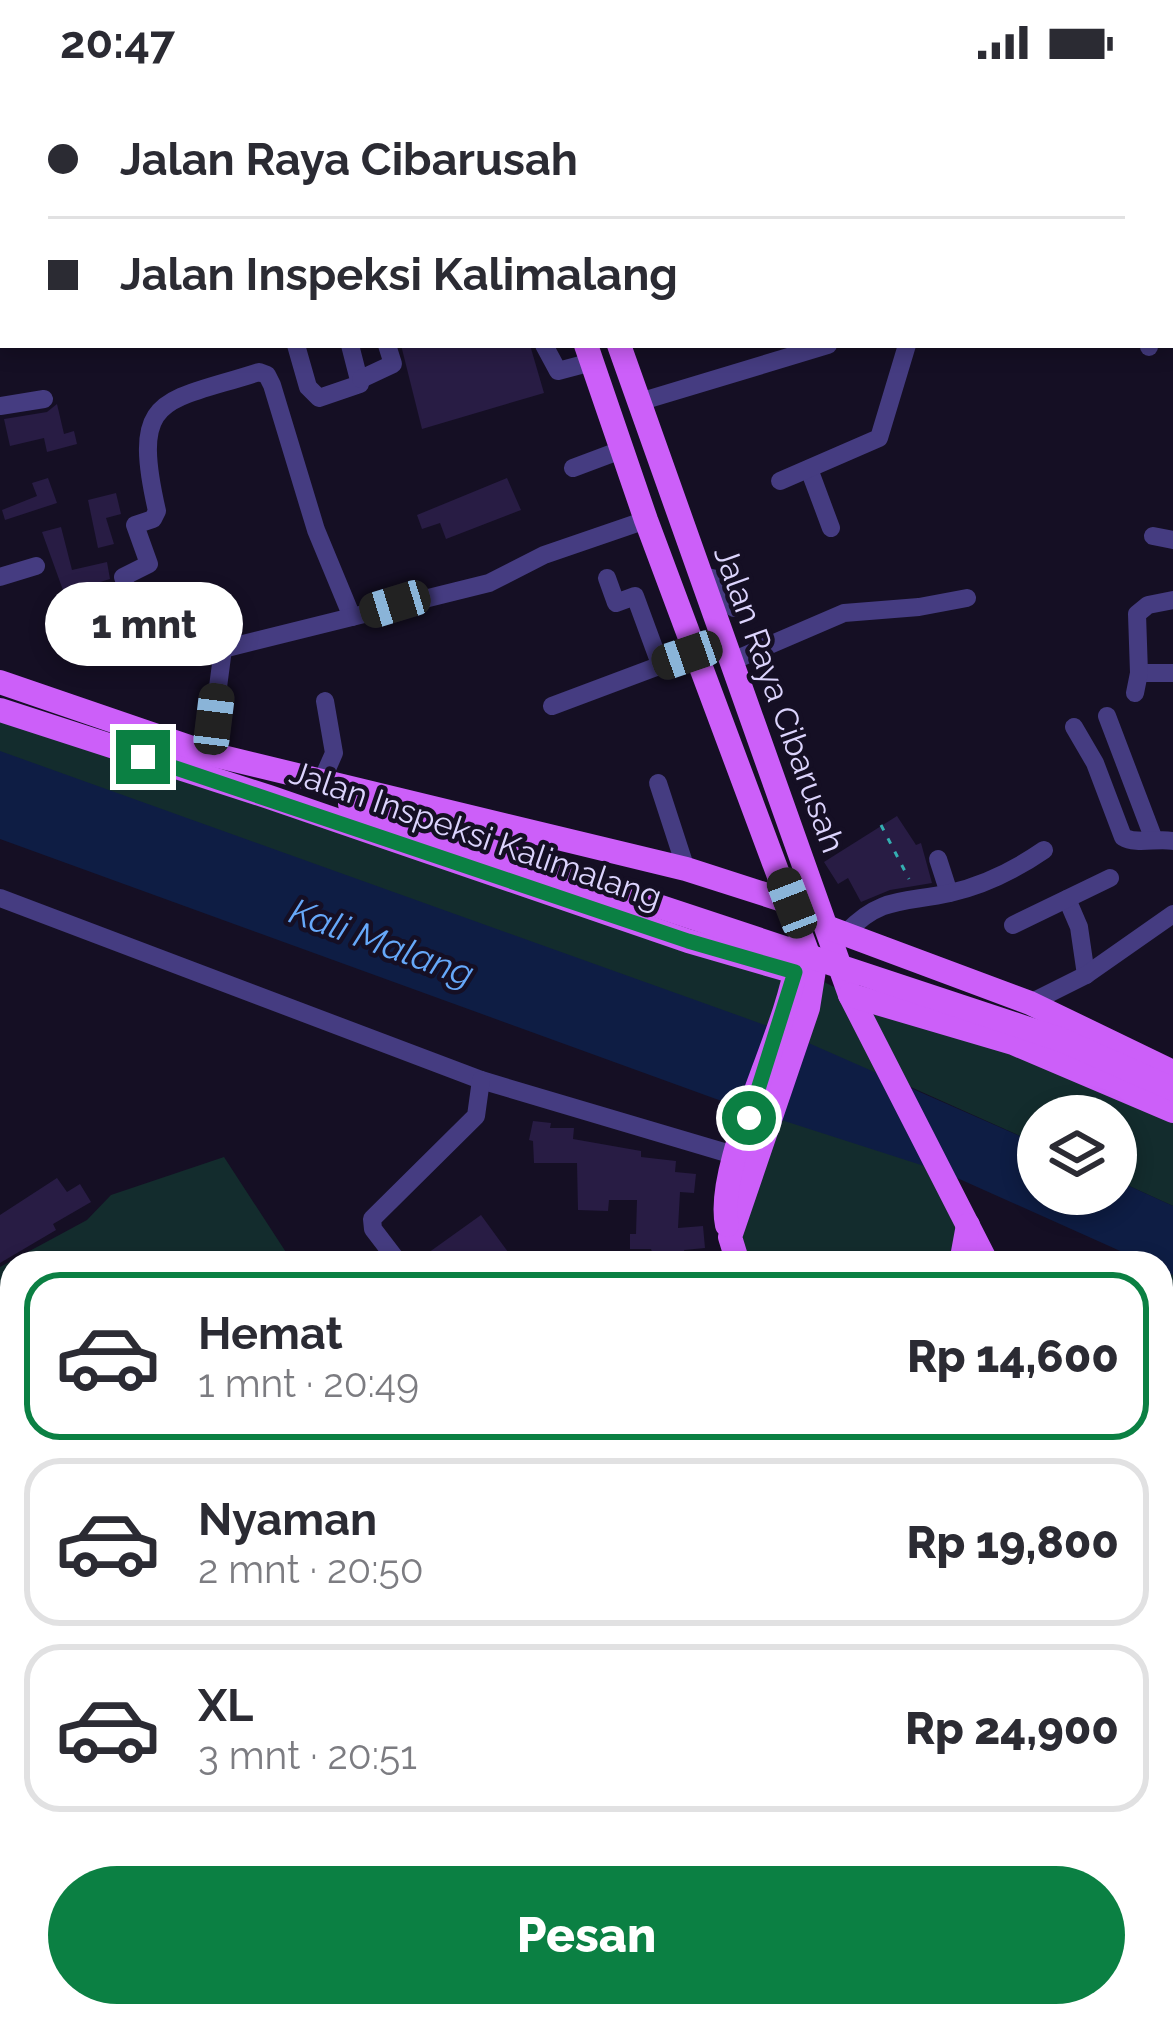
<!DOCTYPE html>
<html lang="id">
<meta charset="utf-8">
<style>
body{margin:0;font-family:Raleway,sans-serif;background:#f7f7f7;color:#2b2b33;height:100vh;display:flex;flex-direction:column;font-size:45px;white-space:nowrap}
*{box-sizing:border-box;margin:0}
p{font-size:39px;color:#7c7c81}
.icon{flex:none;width:66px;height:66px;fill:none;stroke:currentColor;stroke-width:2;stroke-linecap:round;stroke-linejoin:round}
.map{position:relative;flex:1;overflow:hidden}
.sheet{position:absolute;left:0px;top:1167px;width:1173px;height:777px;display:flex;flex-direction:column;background:#fff;border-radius:36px 36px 0 0;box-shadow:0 6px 18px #0003}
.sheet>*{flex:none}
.top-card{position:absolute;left:0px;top:0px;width:1173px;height:264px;box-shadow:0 6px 18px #0003;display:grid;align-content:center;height:264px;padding:0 48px;background:#fff}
.buttons{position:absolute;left:1017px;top:1011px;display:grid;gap:24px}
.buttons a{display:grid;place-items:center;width:120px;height:120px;border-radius:50%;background:#fff;box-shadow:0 6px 18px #0003;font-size:60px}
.end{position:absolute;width:54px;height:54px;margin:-27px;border:15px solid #0b8043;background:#fff;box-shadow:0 0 0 6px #fff}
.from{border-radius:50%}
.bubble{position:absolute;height:84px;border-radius:42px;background:#fff;box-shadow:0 6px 18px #0003;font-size:39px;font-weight:800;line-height:84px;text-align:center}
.car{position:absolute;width:36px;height:72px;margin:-36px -18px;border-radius:15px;box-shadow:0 0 9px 3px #0007;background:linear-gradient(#222 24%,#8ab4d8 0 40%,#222 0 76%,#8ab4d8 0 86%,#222 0)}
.top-card b{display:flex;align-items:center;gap:42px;height:114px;font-size:45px}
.top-card b+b{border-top:3px solid #e1e1e2}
.top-card i{width:30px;height:30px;background:#2b2b33}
ul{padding:21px 0 0;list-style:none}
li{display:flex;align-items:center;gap:36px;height:168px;margin:0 24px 18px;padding:0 24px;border:6px solid #e1e1e2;border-radius:36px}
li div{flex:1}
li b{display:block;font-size:45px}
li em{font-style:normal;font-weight:800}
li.on{border-color:#0b8043}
li>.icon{width:108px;height:108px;stroke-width:1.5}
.cta{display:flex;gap:24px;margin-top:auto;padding:24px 48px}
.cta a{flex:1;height:138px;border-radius:72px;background:#0b8043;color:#fff;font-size:48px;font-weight:800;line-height:138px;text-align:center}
.status{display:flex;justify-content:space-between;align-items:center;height:84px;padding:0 60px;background:#fff;direction:ltr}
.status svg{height:33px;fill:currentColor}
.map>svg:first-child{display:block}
</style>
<div class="status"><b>20:47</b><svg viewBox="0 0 49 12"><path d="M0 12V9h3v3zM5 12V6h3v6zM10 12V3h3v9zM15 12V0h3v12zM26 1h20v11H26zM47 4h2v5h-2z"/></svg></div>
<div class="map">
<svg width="1173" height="1943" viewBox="0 0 1173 1943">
<rect width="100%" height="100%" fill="#150f24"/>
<g fill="#132c2d">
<polygon points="0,626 814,893 850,911 1173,1027 1173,1122 1116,1096 1116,1032 1038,1032 1038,1060 895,996 987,1179 738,1179 777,948 0,668"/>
<polygon points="224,1073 293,1179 12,1179 12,1405 0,1387 0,1183 87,1136 111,1111"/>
<polygon points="1169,1189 1173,1191 1173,1340 1161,1335 1161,1206"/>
<polygon points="243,1932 742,1932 730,1943 247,1943"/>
</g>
<polygon fill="#0e1d44" points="0,667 779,946 1038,1060 1038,1110 1116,1110 1116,1096 1173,1122 1173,1191 1161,1185 1161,1179 1147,1179 946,1089 716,1015 0,755"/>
<g fill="#281c44">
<polygon points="401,261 530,261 544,309 422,345"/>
<polygon points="57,320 64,350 74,347 77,360 47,368 44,354 10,362 4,335 47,328"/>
<polygon points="48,394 57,419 5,436 2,426 37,412 32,399"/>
<polygon points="507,394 521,426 446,455 440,439 422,445 417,431"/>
<polygon points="116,409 121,430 106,434 114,460 98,464 88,416"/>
<polygon points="61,443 72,486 107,478 110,495 64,509 42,448"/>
<polygon points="897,732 916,761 921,759 932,799 890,806 861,818 848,794 838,800 824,778"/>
<polygon points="533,1037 551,1039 550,1044 574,1044 573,1055 641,1067 641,1073 676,1077 675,1088 696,1090 694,1109 680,1108 678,1144 703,1142 705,1164 684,1166 688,1179 656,1179 651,1165 630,1165 630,1150 636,1150 637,1116 609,1116 608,1127 578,1126 577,1079 534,1079 533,1057 529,1056"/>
<polygon points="57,1094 67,1108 80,1100 91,1118 53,1140 56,1146 0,1179 0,1131"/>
<polygon points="481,1131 516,1179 414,1179"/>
<polygon points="0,1560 12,1579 12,1667 0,1675"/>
<polygon points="12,1862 12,1930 0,1933 0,1866"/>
</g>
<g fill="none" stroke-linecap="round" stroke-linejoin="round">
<g stroke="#34aeb1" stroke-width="3" stroke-dasharray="6 9" stroke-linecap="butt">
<polyline points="256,0 257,3"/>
<polyline points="309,0 310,3"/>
<polyline points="373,0 374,3"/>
<polyline points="881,741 909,795"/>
</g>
<g stroke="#453c81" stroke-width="18">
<polyline points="718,0 718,3"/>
<polyline points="1088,0 1090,3"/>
<polyline points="467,3 477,0"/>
<polyline points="1158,3 1162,0"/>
<polyline points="1170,93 1173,92"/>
<polyline points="0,134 3,134"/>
<polyline points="1170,179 1173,178"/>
<polyline points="296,261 308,303 319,314 360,300 350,261"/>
<polyline points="544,261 558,287 592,278"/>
<polyline points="1149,261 1149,263"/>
<polyline points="361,295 393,280 387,261"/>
<polyline points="639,318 828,261"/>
<polyline points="0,322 44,315"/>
<polyline points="573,384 621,366"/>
<polyline points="809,385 831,444"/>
<polyline points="780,397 879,354 907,261"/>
<polyline points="1153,452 1173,456"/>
<polyline points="699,491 720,496 734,524"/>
<polyline points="0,493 36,482"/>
<polyline points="607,494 616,519 635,512 660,580"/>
<path d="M142,551l-19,-58 26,-13 -14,-39 18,-6 4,-8c-27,-118 6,-108 102,-139l8,3 5,10 44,145 36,87"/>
<polyline points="223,565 489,499 544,471 646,436"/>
<polyline points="730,578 844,529 919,523 967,514"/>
<polyline points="1139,589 1173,589"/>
<polyline points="1135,609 1139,589 1137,530 1148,521 1173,516"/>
<polyline points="552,622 696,568"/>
<polyline points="1107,632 1153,753"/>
<path d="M1074,643l21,36 28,74c13,8 34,1 50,4"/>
<polyline points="208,679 223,565 212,512"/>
<polyline points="323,694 334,669 325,617"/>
<polyline points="658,699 686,785"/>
<polyline points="938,775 949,809"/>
<polyline points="0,814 481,996 737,1072"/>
<polyline points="1067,815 1079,843 1086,891"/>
<polyline points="1013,841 1110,794"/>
<path d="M847,848c34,-36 58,-29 103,-39 35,-8 65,-23 94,-43"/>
<polyline points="1030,919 1086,891 1173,830"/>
<polyline points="399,1179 373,1145 372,1135 476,1032 481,996"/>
<polyline points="0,1232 12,1238"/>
<polyline points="1161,1291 1173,1297"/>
<polyline points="1161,1758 1173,1754"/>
<polyline points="1058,1932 1060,1943"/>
<polyline points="645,1943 666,1932"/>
</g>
<g stroke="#cc5ff9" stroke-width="24">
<polyline points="515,0 516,3"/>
<polyline points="541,0 542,3"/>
<polyline points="586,261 646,436 814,886 808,924 730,1153 738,1179"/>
<polyline points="619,261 850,911 987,1179"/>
<polyline points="0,598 210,670 686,785 792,819"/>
<polyline points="0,626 269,713 688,857 795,888"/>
<polyline points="829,844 1030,919 1173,988"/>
<polyline points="850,911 1013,959 1173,1027"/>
<path d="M727,1141c-13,-61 61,-193 70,-265"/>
<polyline points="961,1179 968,1141"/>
<polyline points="1161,1522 1173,1545"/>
<polyline points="1161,1570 1173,1594"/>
</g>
<polyline stroke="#cc5ff9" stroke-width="24" points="350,720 1062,956 1173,1005"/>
</g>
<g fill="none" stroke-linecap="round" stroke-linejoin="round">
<polyline stroke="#0b8043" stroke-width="15" points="143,673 688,857 795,888 749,1034"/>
</g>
<g text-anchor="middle" stroke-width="9" stroke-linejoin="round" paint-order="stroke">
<g font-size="33" fill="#dcd4fd" stroke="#150f24">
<text transform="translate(780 615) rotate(70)" y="12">Jalan Raya Cibarusah</text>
<text transform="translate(476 750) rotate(19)" y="12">Jalan Inspeksi Kalimalang</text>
</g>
<g font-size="36" font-style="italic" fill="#66a8f9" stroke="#150f24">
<text transform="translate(382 858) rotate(20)" y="13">Kali Malang</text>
</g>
</g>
</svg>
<div class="buttons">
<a><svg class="icon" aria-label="layers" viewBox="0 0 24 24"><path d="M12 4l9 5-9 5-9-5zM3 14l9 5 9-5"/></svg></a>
</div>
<i class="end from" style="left:749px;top:1034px"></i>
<i class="end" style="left:143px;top:673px"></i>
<div class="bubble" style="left:45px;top:498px;width:198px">1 mnt</div>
<i class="car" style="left:395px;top:520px;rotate:253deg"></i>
<i class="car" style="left:687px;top:571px;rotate:251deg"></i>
<i class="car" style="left:214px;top:635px;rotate:7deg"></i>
<i class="car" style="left:792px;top:819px;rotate:339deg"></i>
<div class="top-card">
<b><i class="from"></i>Jalan Raya Cibarusah</b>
<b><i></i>Jalan Inspeksi Kalimalang</b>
</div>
<section class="sheet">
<ul>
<li class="on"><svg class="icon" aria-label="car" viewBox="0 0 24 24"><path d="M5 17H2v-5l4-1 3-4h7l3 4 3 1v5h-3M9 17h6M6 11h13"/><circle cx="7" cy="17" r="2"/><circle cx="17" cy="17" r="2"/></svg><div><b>Hemat</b><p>1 mnt · 20:49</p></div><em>Rp 14,600</em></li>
<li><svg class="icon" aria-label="car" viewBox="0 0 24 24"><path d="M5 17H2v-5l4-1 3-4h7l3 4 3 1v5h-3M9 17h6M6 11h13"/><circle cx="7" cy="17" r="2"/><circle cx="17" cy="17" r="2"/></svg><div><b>Nyaman</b><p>2 mnt · 20:50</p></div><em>Rp 19,800</em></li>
<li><svg class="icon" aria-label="car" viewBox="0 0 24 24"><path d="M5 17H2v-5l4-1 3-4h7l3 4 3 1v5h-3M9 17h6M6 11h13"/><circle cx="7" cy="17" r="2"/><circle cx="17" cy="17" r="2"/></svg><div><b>XL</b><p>3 mnt · 20:51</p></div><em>Rp 24,900</em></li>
</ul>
<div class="cta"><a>Pesan</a></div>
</section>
</div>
